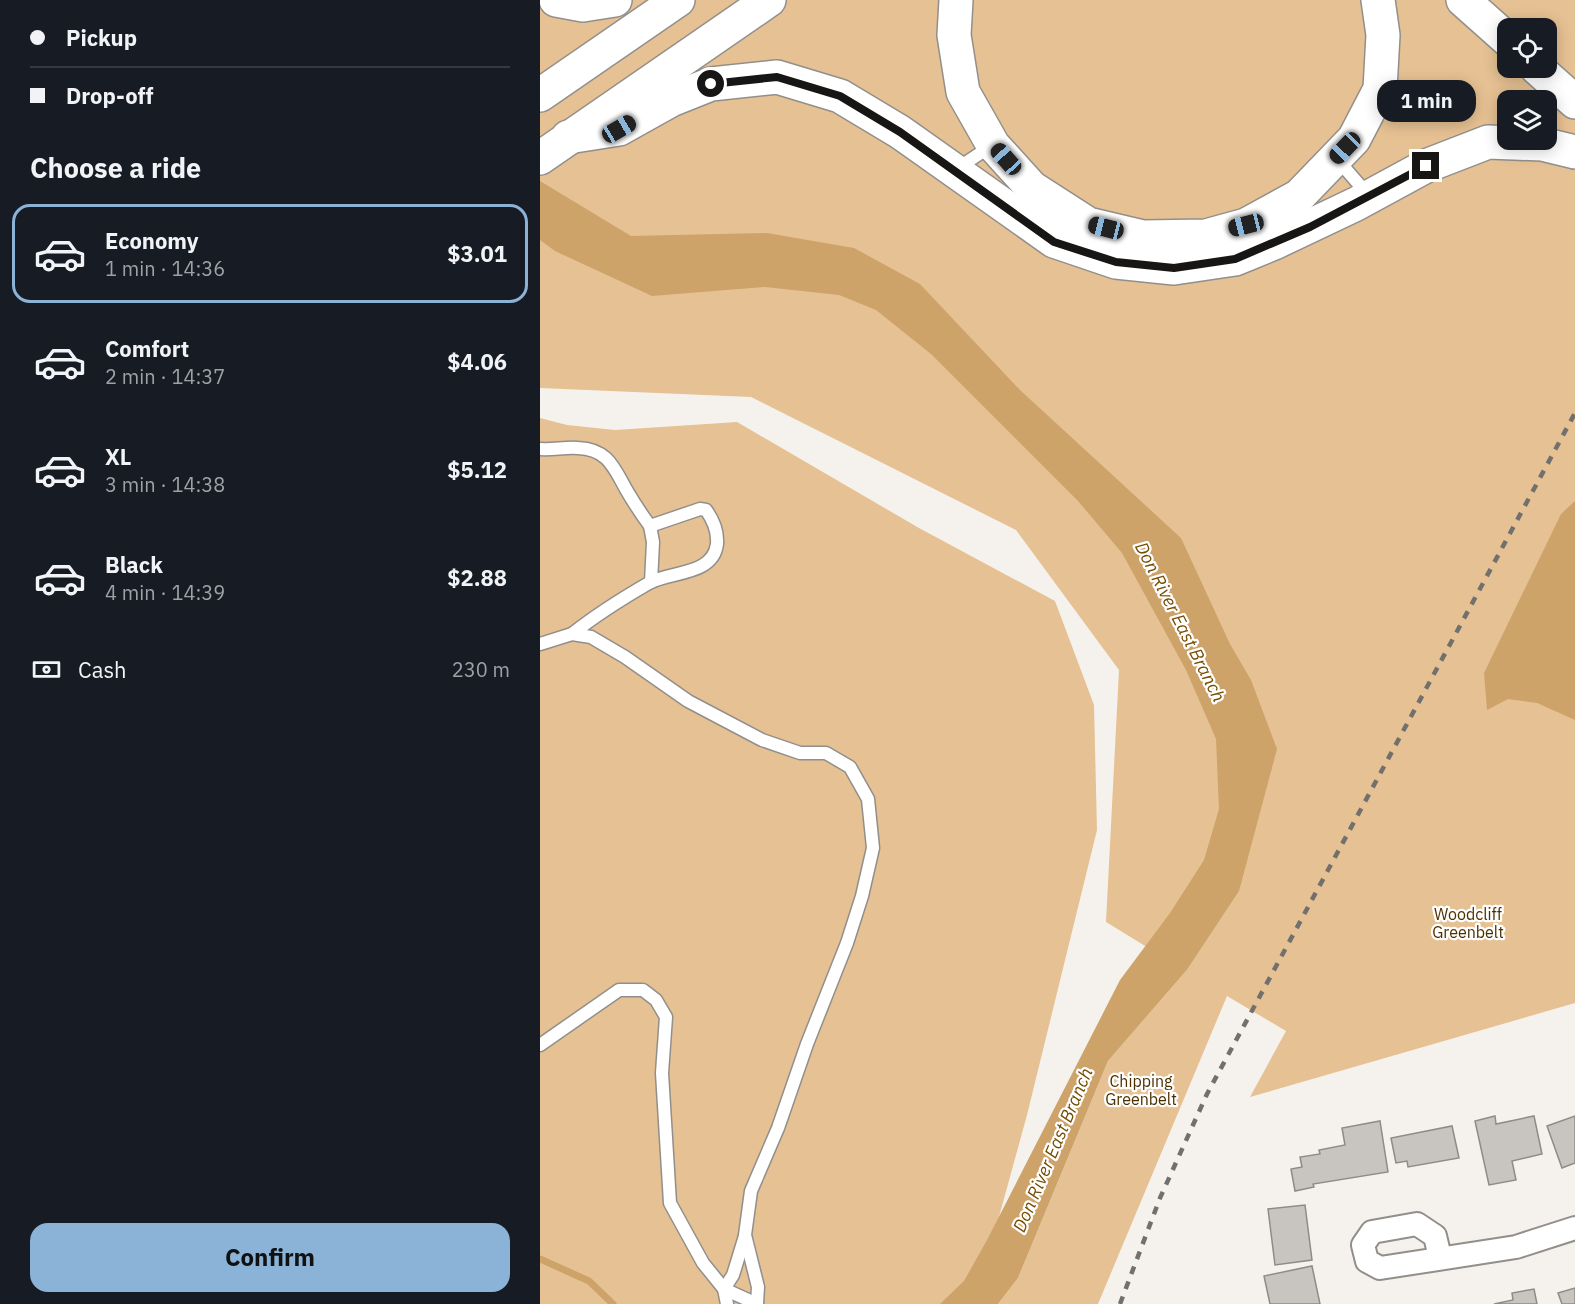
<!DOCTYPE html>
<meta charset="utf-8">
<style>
body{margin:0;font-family:"IBM Plex Sans",sans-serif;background:#242831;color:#f1f3f6;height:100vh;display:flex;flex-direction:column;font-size:22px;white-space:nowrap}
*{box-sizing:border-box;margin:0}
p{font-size:20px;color:#9ea1a6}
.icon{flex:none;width:33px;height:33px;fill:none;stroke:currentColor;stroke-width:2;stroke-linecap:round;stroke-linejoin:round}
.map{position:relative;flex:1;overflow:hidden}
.panel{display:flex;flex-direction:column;background:#171b24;width:540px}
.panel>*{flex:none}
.top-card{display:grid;align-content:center;height:132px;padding:0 30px;background:#171b24}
.buttons{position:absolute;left:957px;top:18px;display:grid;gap:12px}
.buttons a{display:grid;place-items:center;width:60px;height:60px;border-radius:12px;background:#171b24;box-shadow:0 3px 15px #0003;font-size:30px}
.end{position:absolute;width:27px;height:27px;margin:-14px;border:8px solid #171614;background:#fff;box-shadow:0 0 0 3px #fff}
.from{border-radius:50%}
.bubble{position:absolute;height:42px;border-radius:18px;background:#171b24;box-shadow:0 3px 15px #0003;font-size:20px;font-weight:800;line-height:42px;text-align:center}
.car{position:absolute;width:18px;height:36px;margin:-18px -9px;border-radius:8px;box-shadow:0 0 4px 2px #0007;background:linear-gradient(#222 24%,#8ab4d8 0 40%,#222 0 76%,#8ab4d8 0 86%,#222 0)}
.top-card b{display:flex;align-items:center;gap:21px;height:57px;font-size:22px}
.top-card b+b{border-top:2px solid #363941}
.top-card i{width:15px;height:15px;background:#f1f3f6}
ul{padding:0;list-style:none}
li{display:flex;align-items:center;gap:18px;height:99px;margin:0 12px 9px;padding:0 18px;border:3px solid transparent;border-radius:18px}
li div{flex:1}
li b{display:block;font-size:22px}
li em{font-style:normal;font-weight:800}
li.active{border-color:#8bb3d8}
li>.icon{width:54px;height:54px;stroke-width:1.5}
h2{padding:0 30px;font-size:27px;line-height:72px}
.pay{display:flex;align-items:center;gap:15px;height:66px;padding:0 30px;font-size:22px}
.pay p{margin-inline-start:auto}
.button{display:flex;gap:12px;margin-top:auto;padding:12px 30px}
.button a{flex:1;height:69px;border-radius:18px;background:#8bb3d8;color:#111;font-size:24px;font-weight:800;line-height:69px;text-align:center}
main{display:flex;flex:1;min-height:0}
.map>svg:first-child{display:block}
</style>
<main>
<section class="panel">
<div class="top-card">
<b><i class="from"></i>Pickup</b>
<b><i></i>Drop-off</b>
</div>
<h2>Choose a ride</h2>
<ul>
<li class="active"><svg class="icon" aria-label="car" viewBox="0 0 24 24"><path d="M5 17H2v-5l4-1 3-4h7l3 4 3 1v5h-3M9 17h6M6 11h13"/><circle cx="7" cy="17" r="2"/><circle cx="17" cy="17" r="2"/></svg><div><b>Economy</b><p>1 min · 14:36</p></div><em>$3.01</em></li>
<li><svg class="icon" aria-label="car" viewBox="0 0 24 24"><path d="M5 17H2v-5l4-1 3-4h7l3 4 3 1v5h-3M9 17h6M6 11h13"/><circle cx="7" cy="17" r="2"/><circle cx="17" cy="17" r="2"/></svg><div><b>Comfort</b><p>2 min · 14:37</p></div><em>$4.06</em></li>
<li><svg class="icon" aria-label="car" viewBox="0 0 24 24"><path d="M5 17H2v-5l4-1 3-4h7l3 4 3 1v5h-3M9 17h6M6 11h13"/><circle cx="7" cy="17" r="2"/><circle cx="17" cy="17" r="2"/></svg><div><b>XL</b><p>3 min · 14:38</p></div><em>$5.12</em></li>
<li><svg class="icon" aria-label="car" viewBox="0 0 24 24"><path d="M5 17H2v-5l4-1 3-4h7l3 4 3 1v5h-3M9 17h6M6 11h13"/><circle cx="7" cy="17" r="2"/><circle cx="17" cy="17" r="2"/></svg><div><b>Black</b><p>4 min · 14:39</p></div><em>$2.88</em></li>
</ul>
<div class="pay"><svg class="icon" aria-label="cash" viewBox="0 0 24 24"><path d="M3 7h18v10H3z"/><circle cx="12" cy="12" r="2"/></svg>Cash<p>230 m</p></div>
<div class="button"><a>Confirm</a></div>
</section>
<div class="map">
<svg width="1035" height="1304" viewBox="0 0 1035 1304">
<rect width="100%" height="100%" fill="#f5f2ed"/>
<g fill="#e6c193" fill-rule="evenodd">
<path d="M0,0h1035v1003l-325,94 36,-66 -59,-35 -129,308h-100l20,-26 90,-217 78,-90 -80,-49 13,-252 -103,-140 -265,-133 -211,-9zM968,28h38v40h-38zM968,100h38v40h-38z"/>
<polygon points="0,418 27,425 75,430 197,422 379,528 515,601 554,705 557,830 487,1115 435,1304 0,1304"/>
</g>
<g fill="#cda36a">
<polygon points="0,181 91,236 227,233 314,248 380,284 480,390 641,538 690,644 711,680 737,749 699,891 646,971 568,1061 478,1278 458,1304 400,1304 424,1281 447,1240 580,980 630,913 664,860 679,809 676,739 646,670 582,553 538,501 391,354 336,310 299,295 225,287 112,296 15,251 0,240"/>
<polygon points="1035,501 1035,720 997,703 968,699 947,710 944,673 1021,514"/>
</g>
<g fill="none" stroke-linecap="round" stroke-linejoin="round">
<polyline stroke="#cda36a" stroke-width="7" points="0,1259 49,1281 73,1304"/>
</g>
<g fill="#c8c4c0" stroke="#8f8b87" stroke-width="1.5">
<polygon points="955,1116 956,1124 994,1116 1002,1154 972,1161 976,1180 949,1185 935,1121"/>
<polygon points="1035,1116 1035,1163 1022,1168 1007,1126"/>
<polygon points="840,1121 848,1172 773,1184 774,1187 755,1191 751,1169 762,1167 760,1157 780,1154 779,1150 805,1145 802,1128"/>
<polygon points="912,1126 919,1158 868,1167 867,1161 856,1163 851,1138"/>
<polygon points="765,1205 772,1260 735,1265 728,1209"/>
<polygon points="772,1266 780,1304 730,1304 724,1276"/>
<polygon points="1035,1288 1035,1304 1022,1304 1018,1293"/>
<polygon points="994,1289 997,1304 954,1304 973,1300 972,1293"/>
</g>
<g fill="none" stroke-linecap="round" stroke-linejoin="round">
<g stroke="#928f8b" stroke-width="15">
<g id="lane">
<polyline points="797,159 829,196"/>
<polyline points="415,170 451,146"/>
<path d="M0,449c13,1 25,-2 38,-1 30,1 36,20 49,43 7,12 15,24 23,35l50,-17 6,1c8,11 12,21 11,34 -4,32 -47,27 -68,39 -26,15 -53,32 -77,51"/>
<polyline points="110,526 113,542 111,582"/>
<polyline points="0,644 32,634 51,637 85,657 148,701 222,740 260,753 286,753 310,767 328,799 333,848 322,896 307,943 267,1044 238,1128 211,1191 205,1235 218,1287 217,1304"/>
<polyline points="0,1045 79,990 103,990 116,1000 126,1017 122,1073 130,1203 163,1263 184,1289 217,1304"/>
<polyline points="187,1304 184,1289 193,1275 205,1236"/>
</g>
</g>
<g stroke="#928f8b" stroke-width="26">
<polyline id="street" points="900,1257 895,1236 877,1224 832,1232 823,1245 827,1261 840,1268 976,1247 1035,1228"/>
</g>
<g stroke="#928f8b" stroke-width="36">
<g id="secondary">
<polyline points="923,0 968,40"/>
<polyline points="997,68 1035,102"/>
</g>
</g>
<g stroke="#928f8b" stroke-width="36">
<g id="highway">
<polyline points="16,0 43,5 75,0"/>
<polyline points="416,0 414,35 423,92 453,145 492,188 548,224 603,237 666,236 706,225 759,196 814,139 840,89 843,35 838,0"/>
<polyline points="0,95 138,0"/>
<polyline points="28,137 79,129 131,100 171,84 237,77 300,96 360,132 514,241 576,262 634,268 695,259 734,243 816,204 886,166 948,142 1002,144 1035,152"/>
<polyline points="0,158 229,0"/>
</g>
</g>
<use href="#lane" stroke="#fff" stroke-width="12"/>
<use href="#street" stroke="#fff" stroke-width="22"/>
<use href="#secondary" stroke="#fff" stroke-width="33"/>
<use href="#highway" stroke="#fff" stroke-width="33"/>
<polyline stroke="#72706d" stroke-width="4.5" stroke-dasharray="8 8" stroke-linecap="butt" points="580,1304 620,1198 667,1094 1035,413"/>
</g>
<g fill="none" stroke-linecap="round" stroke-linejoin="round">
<polyline stroke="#171614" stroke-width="8" points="171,84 237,77 300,96 360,132 514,242 576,262 634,268 695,259 770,227 886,166"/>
</g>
<g text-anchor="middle" stroke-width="4.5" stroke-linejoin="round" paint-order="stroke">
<g font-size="16" fill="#4c3000" stroke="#fff">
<text x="928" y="920">Woodcliff<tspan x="928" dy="18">Greenbelt</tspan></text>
<text x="601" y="1087">Chipping<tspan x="601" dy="18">Greenbelt</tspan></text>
</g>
<g font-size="18" font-style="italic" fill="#754c01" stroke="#fff">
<text transform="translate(640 622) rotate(63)" y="6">Don River East Branch</text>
<text transform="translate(513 1150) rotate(-67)" y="6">Don River East Branch</text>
</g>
</g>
</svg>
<div class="buttons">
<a><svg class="icon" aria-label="locate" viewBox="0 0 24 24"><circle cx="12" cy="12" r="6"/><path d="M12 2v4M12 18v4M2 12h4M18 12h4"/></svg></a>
<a><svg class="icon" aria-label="layers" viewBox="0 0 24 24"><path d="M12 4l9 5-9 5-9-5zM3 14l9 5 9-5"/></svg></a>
</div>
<i class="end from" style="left:171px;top:84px"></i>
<i class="end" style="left:886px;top:166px"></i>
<div class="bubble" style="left:837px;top:80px;width:99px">1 min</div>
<i class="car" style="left:79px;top:129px;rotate:60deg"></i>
<i class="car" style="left:805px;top:148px;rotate:224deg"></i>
<i class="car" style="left:466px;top:159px;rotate:318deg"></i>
<i class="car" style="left:706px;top:225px;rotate:256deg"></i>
<i class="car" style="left:566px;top:228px;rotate:284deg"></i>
</div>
</main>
